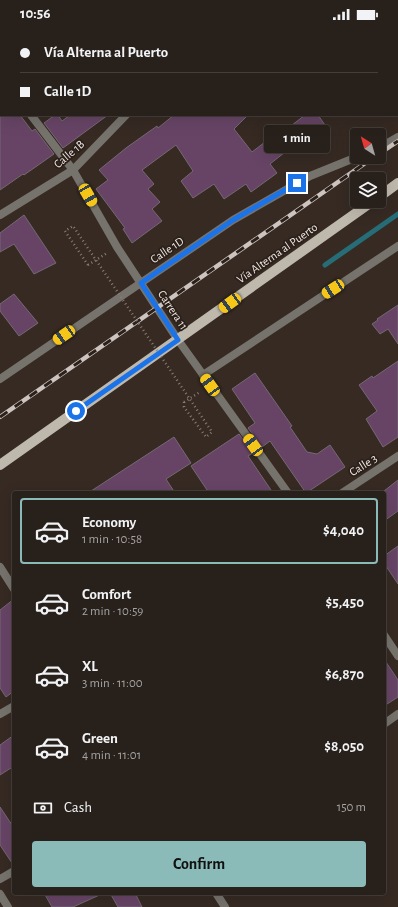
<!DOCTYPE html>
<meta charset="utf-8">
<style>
body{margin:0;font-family:"Alegreya Sans",sans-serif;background:#302823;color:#f1f3f6;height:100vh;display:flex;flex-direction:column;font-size:15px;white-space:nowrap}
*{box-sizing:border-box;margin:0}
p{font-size:13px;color:#a5a3a2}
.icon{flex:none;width:22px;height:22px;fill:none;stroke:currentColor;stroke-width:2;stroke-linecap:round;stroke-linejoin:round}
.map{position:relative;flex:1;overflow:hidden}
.drawer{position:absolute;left:12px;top:463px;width:374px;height:404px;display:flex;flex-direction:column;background:#28201a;border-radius:4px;box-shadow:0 4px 16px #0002,0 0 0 1px #443e39}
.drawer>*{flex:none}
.guide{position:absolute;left:0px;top:0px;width:398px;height:88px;box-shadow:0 4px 16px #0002,0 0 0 1px #443e39;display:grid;align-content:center;height:88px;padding:0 20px;background:#28201a}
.needle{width:26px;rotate:323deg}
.tools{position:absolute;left:350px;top:100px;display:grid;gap:8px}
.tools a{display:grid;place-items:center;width:36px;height:36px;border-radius:4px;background:#28201a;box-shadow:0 4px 16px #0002,0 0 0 1px #443e39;font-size:20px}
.end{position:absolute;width:18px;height:18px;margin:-9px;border:5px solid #1a73e8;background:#fff;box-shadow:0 0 0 2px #fff}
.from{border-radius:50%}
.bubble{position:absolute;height:28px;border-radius:4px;background:#28201a;box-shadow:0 4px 16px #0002,0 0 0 1px #443e39;font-size:13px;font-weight:700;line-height:28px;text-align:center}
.car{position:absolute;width:12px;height:24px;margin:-12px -6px;border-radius:5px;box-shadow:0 0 3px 1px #0007;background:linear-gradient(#f5c518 24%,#345 0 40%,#f5c518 0 76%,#345 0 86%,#f5c518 0)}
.guide b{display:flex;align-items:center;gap:14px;height:38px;font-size:15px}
.guide b+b{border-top:1px solid #443e39}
.guide i{width:10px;height:10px;background:#f1f3f6}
ul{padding:7px 0 0;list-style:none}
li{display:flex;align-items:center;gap:12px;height:66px;margin:0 8px 6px;padding:0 12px;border:2px solid transparent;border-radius:4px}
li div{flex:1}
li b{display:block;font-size:15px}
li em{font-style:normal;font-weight:700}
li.current{border-color:#8bbbb9}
li>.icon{width:36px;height:36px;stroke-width:1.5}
.pay{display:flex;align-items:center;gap:10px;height:44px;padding:0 20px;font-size:15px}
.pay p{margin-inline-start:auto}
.button{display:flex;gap:8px;margin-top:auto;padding:8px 20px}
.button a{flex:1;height:46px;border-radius:4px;background:#8bbbb9;color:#111;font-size:16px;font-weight:700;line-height:46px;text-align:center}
.status{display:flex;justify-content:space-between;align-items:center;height:28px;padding:0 20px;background:#28201a;direction:ltr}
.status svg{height:11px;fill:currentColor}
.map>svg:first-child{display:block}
</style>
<div class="status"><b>10:56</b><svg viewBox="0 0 49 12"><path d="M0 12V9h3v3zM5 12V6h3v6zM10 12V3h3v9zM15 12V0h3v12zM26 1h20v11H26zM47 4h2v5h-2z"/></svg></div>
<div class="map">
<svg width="398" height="879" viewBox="0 0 398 879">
<rect width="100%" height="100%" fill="#362a23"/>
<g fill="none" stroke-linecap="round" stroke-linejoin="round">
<polyline stroke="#266d77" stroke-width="5" points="325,237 398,186"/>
</g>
<g fill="#674466" stroke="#746973">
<polygon points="0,87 20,87 32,103 35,101 54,126 24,147 23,146 0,162"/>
<polygon points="55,87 58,87 62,93 70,87 108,87 63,120 44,95"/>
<polygon points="174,87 248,87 234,101 252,124 282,101 283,104 305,87 318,87 327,100 315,109 312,105 284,117 289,121 270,136 277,145 251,164 246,156 224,171 214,156 193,170 181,153 193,143 176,117 142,142 154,156 148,161 160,174 152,181 162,193 132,215 123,201 125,200 96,161 108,152 99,142 126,120 157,98 158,100"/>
<polygon points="24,187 56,235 34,246 14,216 0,224 0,205"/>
<polygon points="14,266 38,295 19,308 0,283 0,276"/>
<polygon points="398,277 398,316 388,301 380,306 372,296 378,292 377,291"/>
<polygon points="398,333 398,409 383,419 366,391 377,383 359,357 372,348 373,350"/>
<polygon points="255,345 292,398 290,399 307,424 317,426 330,417 345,439 306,465 270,413 262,419 248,400 255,395 232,361"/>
<polygon points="239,406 253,425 248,428 273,465 209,465 191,438"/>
<polygon points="174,409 191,435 166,451 175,465 88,465"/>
<polygon points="398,452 398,483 384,493 384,463"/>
<polygon points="398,518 398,556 384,535 384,528"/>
<polygon points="14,571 14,663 6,669 0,660 0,582"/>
<polygon points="384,631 398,652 398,669 384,678"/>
<polygon points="14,707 14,738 0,747 0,717"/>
<polygon points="0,779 14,800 14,838 0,817"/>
<polygon points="44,865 104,865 73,879 52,879"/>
<polygon points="110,865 135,865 142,879 118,879"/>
</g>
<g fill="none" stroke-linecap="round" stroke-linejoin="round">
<g stroke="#887d77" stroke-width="2.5" stroke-dasharray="1 3" stroke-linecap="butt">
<polyline points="88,237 107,225"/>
<polyline points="184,374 200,364"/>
</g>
<g stroke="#76736d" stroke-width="8">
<polyline points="390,0 391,1"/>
<polyline points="397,8 398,9"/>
<polyline points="0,45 1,46"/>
<polyline points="379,120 398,109"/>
<polyline points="0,187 73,142 31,87"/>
<polyline points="203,347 398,218"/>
<polyline points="0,351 233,192 310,148 357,129"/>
<polyline points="342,465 398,428"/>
<polyline points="0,539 14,561"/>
<polyline points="0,686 14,678"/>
<polyline points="384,696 398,686"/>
<polyline points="0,851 14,843"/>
<polyline points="216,865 225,879"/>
<polyline points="0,866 8,879"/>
</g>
<g stroke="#76736d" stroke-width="8">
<polyline points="188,1 188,0"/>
<polyline points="126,87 73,142 117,219 178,312 288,465"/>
<polyline points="384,607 398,628"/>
</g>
<g stroke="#bfb9ad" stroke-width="10">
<polyline points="379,169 398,155"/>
<polyline points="0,437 373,173"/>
</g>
<g stroke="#cdc4bf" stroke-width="4.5">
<g id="rail">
<polyline points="379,126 398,113"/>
<polyline points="0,389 374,129"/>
</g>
</g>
<use href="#rail" stroke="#2c211a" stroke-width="3" stroke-dasharray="9" stroke-linecap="butt"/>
<polyline stroke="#887d77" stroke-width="2.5" stroke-dasharray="1 3" stroke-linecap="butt" points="88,237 65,203 73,198 212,404 206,409 184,379 184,374"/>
</g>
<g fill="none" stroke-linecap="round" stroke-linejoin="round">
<polyline stroke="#1a73e8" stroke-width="5" points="76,383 178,312 141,255 233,192 297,155"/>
</g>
<g text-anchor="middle" stroke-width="3.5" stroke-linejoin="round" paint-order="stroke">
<g font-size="12" fill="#eee6e1" stroke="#2c211a">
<text transform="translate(69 126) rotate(-41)" y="4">Calle 1B</text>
<text transform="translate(167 222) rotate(-34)" y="4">Calle 1D</text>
<text transform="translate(277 225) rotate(-35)" y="4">Vía Alterna al Puerto</text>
<text transform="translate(173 282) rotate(57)" y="4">Carrera 11</text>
<text transform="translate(363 437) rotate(-33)" y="4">Calle 3</text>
</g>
</g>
</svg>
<div class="tools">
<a><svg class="needle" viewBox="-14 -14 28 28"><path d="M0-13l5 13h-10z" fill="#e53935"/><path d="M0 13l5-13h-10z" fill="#a5a3a2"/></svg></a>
<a><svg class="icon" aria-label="layers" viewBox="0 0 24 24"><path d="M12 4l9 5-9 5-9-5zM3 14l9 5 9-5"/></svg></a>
</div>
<i class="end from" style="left:76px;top:383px"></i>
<i class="end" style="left:297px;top:155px"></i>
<div class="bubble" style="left:264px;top:97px;width:66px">1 min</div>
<i class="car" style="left:88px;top:167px;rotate:150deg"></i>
<i class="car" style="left:333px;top:261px;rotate:237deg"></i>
<i class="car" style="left:230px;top:275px;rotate:234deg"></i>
<i class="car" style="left:64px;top:307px;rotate:236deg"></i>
<i class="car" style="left:210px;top:357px;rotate:324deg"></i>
<i class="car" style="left:253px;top:417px;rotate:324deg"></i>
<div class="guide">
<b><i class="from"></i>Vía Alterna al Puerto</b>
<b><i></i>Calle 1D</b>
</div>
<section class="drawer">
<ul>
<li class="current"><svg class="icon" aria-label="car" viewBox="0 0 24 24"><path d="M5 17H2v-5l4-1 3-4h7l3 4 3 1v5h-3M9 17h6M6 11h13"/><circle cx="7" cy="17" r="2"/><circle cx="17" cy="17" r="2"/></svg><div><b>Economy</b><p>1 min · 10:58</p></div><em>$4,040</em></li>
<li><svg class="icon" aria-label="car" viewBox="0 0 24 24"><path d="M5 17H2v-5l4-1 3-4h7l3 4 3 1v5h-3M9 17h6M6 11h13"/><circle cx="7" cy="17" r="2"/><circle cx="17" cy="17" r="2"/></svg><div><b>Comfort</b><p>2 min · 10:59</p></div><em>$5,450</em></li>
<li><svg class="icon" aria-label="car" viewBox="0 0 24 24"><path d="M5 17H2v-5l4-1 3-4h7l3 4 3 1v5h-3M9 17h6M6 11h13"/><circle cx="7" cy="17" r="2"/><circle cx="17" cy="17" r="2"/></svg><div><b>XL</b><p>3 min · 11:00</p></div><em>$6,870</em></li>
<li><svg class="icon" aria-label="car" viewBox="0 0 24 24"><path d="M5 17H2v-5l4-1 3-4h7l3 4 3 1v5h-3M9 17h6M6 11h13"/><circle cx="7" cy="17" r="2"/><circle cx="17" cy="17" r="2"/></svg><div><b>Green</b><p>4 min · 11:01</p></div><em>$8,050</em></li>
</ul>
<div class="pay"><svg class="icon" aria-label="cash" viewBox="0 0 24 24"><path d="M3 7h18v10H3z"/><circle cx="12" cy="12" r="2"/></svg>Cash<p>150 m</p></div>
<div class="button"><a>Confirm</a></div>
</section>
</div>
